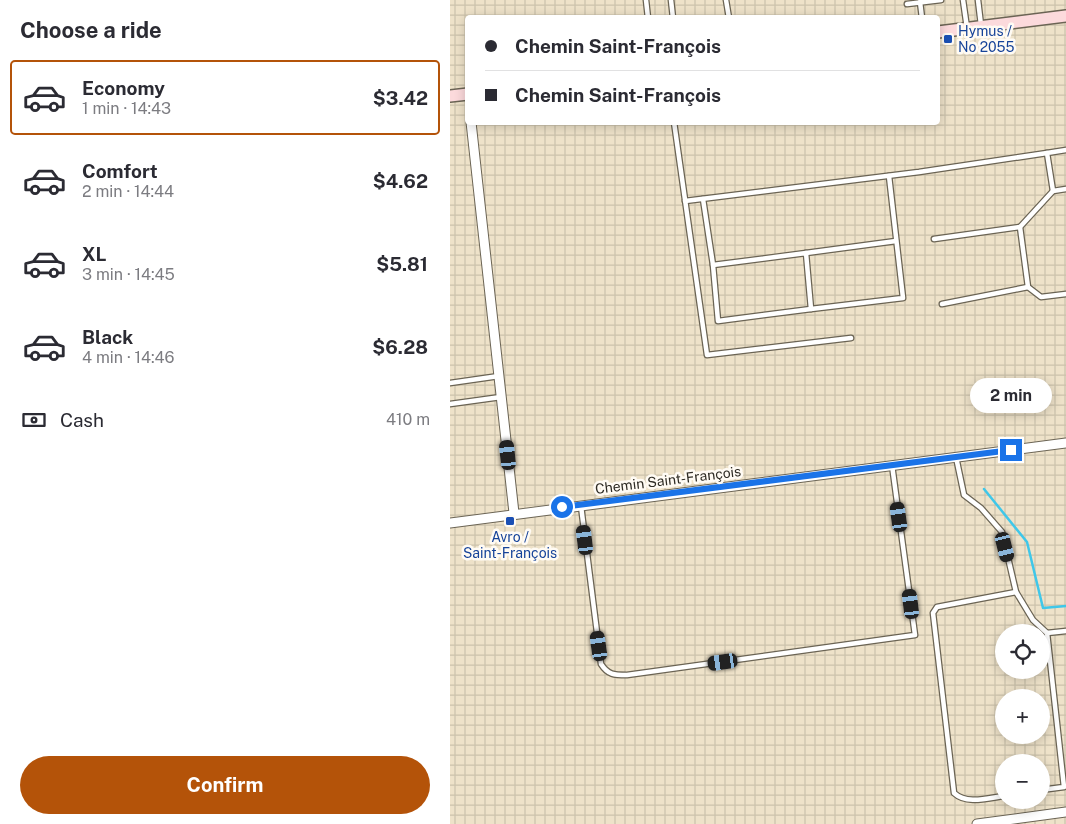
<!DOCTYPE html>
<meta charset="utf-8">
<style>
body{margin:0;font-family:"Public Sans",sans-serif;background:#f2f2f3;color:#2b2b33;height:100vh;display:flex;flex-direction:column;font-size:19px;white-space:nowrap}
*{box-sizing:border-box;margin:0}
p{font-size:16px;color:#7c7c81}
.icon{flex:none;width:28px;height:28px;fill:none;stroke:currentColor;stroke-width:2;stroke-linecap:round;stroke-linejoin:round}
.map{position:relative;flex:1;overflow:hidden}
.drawer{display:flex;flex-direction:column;background:#fff;width:450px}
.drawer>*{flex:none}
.guide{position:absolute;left:15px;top:15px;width:475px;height:110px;border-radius:5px;box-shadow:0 2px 12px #0003;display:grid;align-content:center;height:110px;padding:0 20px;background:#fff}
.tools{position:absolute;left:545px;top:624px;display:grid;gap:10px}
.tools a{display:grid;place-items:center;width:55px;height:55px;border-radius:50%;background:#fff;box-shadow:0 2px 12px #0003;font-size:25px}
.end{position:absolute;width:22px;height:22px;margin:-11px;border:6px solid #1a73e8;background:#fff;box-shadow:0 0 0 2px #fff}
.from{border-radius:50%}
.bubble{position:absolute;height:35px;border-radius:18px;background:#fff;box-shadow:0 2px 12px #0003;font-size:16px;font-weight:700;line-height:35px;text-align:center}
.car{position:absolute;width:15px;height:30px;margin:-15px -8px;border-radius:6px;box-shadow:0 0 4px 1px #0007;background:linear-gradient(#222 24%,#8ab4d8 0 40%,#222 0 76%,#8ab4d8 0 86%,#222 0)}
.guide b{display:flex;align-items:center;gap:18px;height:48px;font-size:19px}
.guide b+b{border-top:1px solid #e1e1e2}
.guide i{width:12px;height:12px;background:#2b2b33}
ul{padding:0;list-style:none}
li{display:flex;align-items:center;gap:15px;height:75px;margin:0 10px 8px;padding:0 10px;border:2px solid transparent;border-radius:5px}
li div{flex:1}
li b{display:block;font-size:19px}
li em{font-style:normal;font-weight:700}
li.on{border-color:#b45309}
li>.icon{width:45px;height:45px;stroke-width:1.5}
h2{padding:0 20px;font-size:22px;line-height:60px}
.pay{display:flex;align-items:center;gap:12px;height:55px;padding:0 20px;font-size:19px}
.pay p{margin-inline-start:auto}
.cta{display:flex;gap:10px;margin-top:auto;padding:10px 20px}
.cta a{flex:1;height:58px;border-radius:30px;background:#b45309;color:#fff;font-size:20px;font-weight:700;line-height:58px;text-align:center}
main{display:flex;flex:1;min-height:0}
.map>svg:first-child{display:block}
</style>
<main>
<section class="drawer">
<h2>Choose a ride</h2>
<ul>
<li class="on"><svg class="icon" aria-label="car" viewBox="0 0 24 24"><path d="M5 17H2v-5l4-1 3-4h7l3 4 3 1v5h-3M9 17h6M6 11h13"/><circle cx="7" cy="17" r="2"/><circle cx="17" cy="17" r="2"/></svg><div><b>Economy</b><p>1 min · 14:43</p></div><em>$3.42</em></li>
<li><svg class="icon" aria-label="car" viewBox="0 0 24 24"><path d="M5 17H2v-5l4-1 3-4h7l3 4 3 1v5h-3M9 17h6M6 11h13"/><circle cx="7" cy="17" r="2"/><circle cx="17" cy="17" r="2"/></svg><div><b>Comfort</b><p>2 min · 14:44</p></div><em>$4.62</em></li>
<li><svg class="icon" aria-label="car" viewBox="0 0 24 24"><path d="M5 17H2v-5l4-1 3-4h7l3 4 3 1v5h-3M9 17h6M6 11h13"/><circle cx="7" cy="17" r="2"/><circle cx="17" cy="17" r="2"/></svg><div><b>XL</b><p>3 min · 14:45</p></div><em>$5.81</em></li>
<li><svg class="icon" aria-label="car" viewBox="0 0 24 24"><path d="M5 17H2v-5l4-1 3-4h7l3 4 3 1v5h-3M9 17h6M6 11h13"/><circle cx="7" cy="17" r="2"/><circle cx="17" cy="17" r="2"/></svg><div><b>Black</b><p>4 min · 14:46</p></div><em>$6.28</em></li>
</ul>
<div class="pay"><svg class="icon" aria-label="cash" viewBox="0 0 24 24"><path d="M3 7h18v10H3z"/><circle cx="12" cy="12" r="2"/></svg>Cash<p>410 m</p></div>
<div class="cta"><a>Confirm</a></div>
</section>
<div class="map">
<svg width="616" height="824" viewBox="0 0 616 824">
<defs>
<pattern id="industrial-grid" width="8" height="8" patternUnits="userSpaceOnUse" patternTransform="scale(1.25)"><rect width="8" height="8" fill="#eee2c9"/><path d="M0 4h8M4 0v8" fill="none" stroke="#ccc2ac"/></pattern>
</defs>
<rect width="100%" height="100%" fill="#f6eeda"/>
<path fill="url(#industrial-grid)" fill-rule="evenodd" d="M0,0h616v824h-616zM18,18h470v104h-470zM554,632h37v38h-37zM554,698h37v37h-37zM554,762h37v38h-37z"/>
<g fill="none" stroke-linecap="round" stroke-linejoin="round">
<polyline stroke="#3fc7e9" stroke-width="2.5" points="534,489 577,542 593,608 616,606"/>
<g stroke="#6b6454" stroke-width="7">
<g id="lane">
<polyline points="196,0 198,18"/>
<polyline points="221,0 223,18"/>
<polyline points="276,0 279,18"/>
<polyline points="513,0 517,28"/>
<polyline points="528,0 531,25"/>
<polyline points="470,2 472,18"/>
<polyline points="457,4 491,0"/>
<polyline points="224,122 257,355 401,338"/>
<polyline points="616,150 597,153 603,191 616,189"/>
<polyline points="603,191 570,227 578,287 591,297 616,294"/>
<polyline points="253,199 263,265 356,253 361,309 453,298 439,176"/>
<polyline points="235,201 469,172 597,153"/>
<polyline points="484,239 570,227"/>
<polyline points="356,253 446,241"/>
<polyline points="263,265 268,321 361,309"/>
<polyline points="492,304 578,287"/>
<polyline points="0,383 49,376"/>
<polyline points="0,404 51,397"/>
<polyline points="506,457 514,495 531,508 552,532 566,592 583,620 597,633 616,631"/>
<path d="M131,506l20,158c7,11 13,11 26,11l288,-40 -23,-170"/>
<polyline points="591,790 614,787 597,633"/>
<path d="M554,796c-16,2 -37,9 -50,-3l-21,-180 4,-6 79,-15"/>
</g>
</g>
<g stroke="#6b6454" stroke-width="11">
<g id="street">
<polyline points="21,122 64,513"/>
<polyline points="0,523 616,443"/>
<polyline points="527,824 616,812"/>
</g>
</g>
<g stroke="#6b6454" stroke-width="14">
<g id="secondary">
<polyline points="488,32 616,16"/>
<polyline points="0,96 18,94"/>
</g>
</g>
<use href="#lane" stroke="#fff" stroke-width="4.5"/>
<use href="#street" stroke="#fff" stroke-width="9"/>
<use href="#secondary" stroke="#fcdadc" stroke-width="11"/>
</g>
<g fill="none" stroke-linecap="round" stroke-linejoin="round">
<polyline stroke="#1a73e8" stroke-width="6" points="112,507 561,450"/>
</g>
<g fill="#1a4fb4" stroke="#fffbf4" stroke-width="2">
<rect x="493" y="34" width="10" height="10" rx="2.5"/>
<rect x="55" y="516" width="10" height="10" rx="2.5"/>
</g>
<g text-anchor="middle" stroke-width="5" stroke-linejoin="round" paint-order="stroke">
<g font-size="14" fill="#164399" stroke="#fffbf4" text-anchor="start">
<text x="508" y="36">Hymus /<tspan x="508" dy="16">No 2055</tspan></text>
<text x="60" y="542" text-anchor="middle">Avro /<tspan x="60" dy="16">Saint-François</tspan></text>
</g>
<g font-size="14" fill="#2f2c25" stroke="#fffbf4">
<text transform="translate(218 480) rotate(-7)" y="5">Chemin Saint-François</text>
</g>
</g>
</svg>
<div class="tools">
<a><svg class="icon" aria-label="locate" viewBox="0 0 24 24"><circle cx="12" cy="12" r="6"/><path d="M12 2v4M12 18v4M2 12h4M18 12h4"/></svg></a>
<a>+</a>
<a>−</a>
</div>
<i class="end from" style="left:112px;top:507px"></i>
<i class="end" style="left:561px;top:450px"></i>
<div class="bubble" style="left:520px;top:378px;width:82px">2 min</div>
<i class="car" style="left:58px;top:455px;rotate:354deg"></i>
<i class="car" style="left:449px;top:517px;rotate:352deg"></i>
<i class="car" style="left:135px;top:540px;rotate:353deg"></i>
<i class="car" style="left:555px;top:547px;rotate:166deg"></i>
<i class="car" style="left:461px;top:604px;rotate:353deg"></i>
<i class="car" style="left:149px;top:646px;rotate:352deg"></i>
<i class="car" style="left:273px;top:662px;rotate:262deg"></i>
<div class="guide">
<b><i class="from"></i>Chemin Saint-François</b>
<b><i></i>Chemin Saint-François</b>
</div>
</div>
</main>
